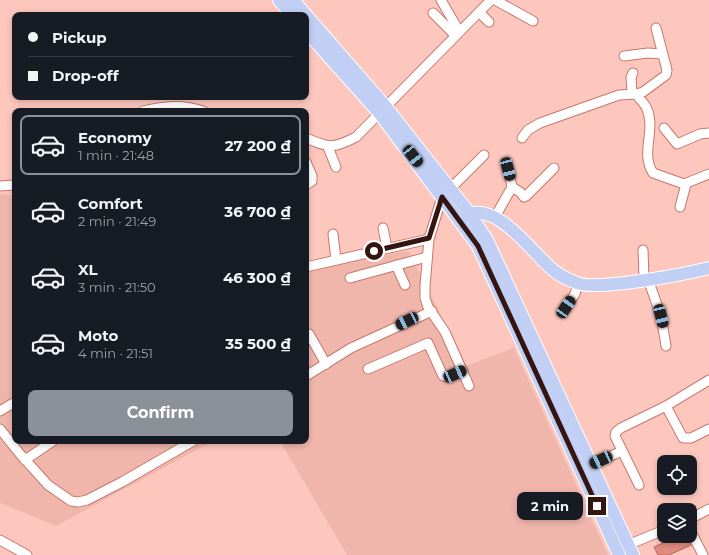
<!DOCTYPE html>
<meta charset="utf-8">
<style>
body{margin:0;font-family:Montserrat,sans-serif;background:#20242c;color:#f1f3f6;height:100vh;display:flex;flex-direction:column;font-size:15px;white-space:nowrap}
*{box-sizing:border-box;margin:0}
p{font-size:13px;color:#9ea1a6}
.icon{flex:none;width:22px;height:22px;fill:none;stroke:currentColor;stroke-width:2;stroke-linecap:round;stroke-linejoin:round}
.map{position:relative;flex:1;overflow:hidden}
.drawer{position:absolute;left:12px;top:108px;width:297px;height:336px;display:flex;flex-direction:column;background:#171b24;border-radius:8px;box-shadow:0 2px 6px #0003}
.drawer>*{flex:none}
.guide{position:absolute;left:12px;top:12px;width:297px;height:88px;border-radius:8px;box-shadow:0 2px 6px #0003;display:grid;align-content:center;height:88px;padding:0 16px;background:#171b24}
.buttons{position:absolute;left:657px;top:455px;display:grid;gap:8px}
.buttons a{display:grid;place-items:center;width:40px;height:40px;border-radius:8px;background:#171b24;box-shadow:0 2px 6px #0003;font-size:20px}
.end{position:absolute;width:18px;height:18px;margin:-9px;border:5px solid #351510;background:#fff;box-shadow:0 0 0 2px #fff}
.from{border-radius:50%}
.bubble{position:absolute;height:28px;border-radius:8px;background:#171b24;box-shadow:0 2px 6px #0003;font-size:13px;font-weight:700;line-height:28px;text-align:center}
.car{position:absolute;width:12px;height:24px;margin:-12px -6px;border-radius:5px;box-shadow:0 0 3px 1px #0007;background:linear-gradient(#222 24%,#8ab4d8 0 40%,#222 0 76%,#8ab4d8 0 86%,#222 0)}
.guide b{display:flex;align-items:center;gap:14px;height:38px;font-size:15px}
.guide b+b{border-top:1px solid #363941}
.guide i{width:10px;height:10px;background:#f1f3f6}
ul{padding:7px 0 0;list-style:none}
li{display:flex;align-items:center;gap:12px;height:60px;margin:0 8px 6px;padding:0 8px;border:2px solid transparent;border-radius:8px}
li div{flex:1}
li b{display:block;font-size:15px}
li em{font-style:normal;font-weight:700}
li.on{border-color:#8c9099}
li>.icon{width:36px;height:36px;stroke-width:1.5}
.action{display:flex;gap:8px;margin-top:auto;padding:8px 16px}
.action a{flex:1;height:46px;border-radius:8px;background:#8c9099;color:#fff;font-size:16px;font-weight:700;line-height:46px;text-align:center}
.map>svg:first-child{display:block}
</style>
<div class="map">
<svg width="709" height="555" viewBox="0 0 709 555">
<rect width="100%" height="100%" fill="#fdc7be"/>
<g fill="#f0b6ac">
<polygon points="0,194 15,196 15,441 213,441 56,526 0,503"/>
<polygon points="409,251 466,366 514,348 608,555 347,555 280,441 306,441 306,268"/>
</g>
<polygon fill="#e18c7f" stroke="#b66659" points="678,536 686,536 691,545 669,555 658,555 654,547"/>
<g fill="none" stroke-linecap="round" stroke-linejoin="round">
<g stroke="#c9776a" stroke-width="11">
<g id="minor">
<polyline points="441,0 459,31"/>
<polyline points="495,0 533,21"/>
<polyline points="433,13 455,35"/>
<polyline points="480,13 489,22"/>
<polyline points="624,56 648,53 662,54"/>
<polyline points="632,94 631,77 633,73"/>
<path d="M636,94c3,5 9,9 11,15 9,22 -7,44 6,64l31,11 25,-10"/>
<path d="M143,111c21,-5 39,-7 60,0"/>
<polyline points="664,128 677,144 700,134 709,133"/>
<path d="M306,138c23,10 27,11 50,-1l135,-137"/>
<polyline points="522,138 528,130 540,123 619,95 636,94 643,92 666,75 667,70 656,28"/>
<polyline points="328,147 336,167"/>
<polyline points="306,162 312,176 312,181 306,185"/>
<polyline points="0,186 15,185"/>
<polyline points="512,187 520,192 524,197 526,196 554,168"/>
<polyline points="450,189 484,155"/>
<polyline points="442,197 429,239 425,286 425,298 428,307 445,332 469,386"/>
<polyline points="680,207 686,184"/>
<polyline points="495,217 512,187 508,169"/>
<polyline points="383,228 387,248"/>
<polyline points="333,234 336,260"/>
<polyline points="643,250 644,279"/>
<polyline points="396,265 405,285"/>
<polyline points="306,267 429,239"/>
<polyline points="350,278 427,257"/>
<polyline points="648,279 661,316 666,346"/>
<polyline points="566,307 575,294 578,284"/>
<polyline points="309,334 326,364"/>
<polyline points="368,369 428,343 443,376 447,377 462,370"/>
<polyline points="306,376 351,348 432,311"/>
<polyline points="666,406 683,438 691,438 709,429"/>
<polyline points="0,411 15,402"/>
<polyline points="0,429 20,454 48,485 71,501 78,502 87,500 122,482 193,441"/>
<polyline points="25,460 53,441"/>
<polyline points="591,465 622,451"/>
<polyline points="639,485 615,436 616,432 621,428 666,406 709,380"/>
<polyline points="690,519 709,509"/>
<polyline points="690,530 703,555"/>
<polyline points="0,540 27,555"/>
<polyline points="623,547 664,530"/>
</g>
</g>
<g stroke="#fff" stroke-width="14">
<g id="major">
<polyline points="279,0 292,15"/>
<polyline points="293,0 386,107 470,214 487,240 633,555"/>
<polyline points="306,31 380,114 478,246 619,555"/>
<path d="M465,216c31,-17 67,37 88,54 6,5 16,10 24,13 20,8 108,-9 132,-15"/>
</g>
</g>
<use href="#minor" stroke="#fff" stroke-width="9"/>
<use href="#major" stroke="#c2cff4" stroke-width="12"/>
</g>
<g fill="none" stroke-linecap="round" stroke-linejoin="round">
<polyline stroke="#351510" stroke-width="5" points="374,251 429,238 442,197 478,246 597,506"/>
</g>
</svg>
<div class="buttons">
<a><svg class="icon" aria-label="locate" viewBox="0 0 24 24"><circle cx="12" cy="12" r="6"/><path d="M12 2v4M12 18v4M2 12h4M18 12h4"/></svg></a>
<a><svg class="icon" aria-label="layers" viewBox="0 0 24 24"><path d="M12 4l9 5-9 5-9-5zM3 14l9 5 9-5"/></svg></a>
</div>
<i class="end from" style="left:374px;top:251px"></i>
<i class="end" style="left:597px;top:506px"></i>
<div class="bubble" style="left:517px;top:492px;width:66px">2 min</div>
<i class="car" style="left:413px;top:156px;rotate:142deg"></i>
<i class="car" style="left:508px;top:169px;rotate:165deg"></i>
<i class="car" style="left:566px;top:307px;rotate:34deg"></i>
<i class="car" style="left:661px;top:316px;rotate:166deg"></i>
<i class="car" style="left:407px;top:321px;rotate:244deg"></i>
<i class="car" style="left:455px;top:374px;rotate:66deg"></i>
<i class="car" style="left:601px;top:460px;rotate:245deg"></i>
<div class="guide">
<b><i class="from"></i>Pickup</b>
<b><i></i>Drop-off</b>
</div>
<section class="drawer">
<ul>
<li class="on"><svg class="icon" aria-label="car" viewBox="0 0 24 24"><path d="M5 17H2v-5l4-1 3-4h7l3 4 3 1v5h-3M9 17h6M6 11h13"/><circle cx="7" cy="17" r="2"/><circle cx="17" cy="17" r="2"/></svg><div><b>Economy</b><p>1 min · 21:48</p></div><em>27 200 ₫</em></li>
<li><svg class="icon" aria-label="car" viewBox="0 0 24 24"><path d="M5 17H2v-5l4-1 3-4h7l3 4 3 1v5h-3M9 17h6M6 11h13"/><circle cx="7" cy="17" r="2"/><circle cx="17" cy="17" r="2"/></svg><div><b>Comfort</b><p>2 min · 21:49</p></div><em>36 700 ₫</em></li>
<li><svg class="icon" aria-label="car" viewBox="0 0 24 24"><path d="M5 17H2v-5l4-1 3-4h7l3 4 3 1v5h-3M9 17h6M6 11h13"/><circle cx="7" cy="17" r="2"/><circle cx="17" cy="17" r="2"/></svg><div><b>XL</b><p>3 min · 21:50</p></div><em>46 300 ₫</em></li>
<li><svg class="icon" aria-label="car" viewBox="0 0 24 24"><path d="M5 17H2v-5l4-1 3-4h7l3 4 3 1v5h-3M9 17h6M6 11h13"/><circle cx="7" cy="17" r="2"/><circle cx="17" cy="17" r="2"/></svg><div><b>Moto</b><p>4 min · 21:51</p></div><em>35 500 ₫</em></li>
</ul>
<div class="action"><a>Confirm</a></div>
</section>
</div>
